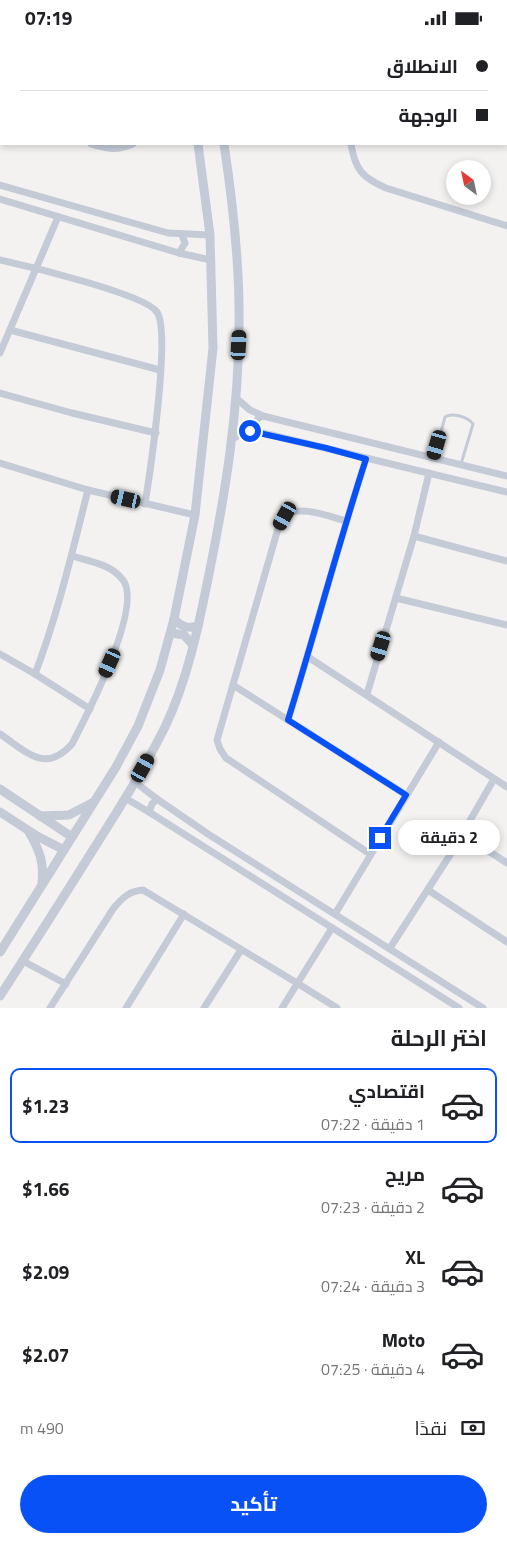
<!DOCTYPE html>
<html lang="ar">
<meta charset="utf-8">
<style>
body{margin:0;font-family:"Titillium Web",Cairo,sans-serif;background:#f2f2f2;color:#202124;direction:rtl;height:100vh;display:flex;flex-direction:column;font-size:19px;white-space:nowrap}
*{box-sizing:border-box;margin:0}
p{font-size:16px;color:#757577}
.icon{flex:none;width:28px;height:28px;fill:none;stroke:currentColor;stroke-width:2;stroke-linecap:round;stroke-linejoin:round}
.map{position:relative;height:973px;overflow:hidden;direction:ltr}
.panel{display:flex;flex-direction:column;background:#fff;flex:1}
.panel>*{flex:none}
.top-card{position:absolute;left:0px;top:0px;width:508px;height:110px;box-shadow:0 2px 8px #0003;direction:rtl;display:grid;align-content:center;height:110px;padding:0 20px;background:#fff}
.needle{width:32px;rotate:327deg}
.controls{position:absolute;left:446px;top:125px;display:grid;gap:10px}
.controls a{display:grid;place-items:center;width:45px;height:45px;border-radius:50%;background:#fff;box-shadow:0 2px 8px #0003;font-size:25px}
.end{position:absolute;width:22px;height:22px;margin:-11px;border:6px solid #0851f6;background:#fff;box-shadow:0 0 0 2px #fff}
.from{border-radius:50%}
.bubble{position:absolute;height:35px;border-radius:18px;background:#fff;box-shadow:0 2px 8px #0003;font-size:16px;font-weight:700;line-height:35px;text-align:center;direction:rtl}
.car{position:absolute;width:15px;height:30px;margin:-15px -8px;border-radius:6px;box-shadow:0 0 4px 1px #0007;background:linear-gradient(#222 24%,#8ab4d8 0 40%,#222 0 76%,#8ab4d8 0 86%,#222 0)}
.top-card b{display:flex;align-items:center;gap:18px;height:48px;font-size:19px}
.top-card b+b{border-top:1px solid #e0e0e0}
.top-card i{width:12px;height:12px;background:#202124}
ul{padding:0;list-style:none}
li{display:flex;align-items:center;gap:15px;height:75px;margin:0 10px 8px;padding:0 10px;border:2px solid transparent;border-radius:10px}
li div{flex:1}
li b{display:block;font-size:19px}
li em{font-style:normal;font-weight:700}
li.on{border-color:#0851f6}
li>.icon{width:45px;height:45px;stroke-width:1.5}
h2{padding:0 20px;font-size:22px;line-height:60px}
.pay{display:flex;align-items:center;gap:12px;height:55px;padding:0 20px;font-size:19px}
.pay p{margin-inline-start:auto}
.primary-button{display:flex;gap:10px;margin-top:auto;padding:10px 20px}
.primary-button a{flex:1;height:58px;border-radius:30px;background:#0851f6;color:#fff;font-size:20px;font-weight:700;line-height:58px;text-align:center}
.status{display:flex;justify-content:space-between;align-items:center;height:35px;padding:0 25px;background:#fff;direction:ltr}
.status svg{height:14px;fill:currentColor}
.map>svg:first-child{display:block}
</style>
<div class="status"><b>07:19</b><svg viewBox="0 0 49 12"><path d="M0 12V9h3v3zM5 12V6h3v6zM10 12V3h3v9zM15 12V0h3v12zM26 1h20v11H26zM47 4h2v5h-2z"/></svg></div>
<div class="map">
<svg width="507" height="973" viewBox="0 0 507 973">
<rect width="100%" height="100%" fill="#f4f1f1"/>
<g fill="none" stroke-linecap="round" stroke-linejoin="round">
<path stroke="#c4cbd7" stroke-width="3" d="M434,423l11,-41c7,-5 23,0 28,7l-12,40"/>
<g stroke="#c4cbd7" stroke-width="7">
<polyline points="57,0 57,1"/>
<polyline points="131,0 132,1"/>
<polyline points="398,1 406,0"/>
<polyline points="497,1 504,0"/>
<polyline points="0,16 1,16"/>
<polyline points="0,82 1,82"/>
<path d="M91,109c16,5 26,7 42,0"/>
<path d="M351,109c4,26 12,34 35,44l121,38"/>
<polyline points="0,150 168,198 210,200"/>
<polyline points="0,164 179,218 211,225"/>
<polyline points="179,218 185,208 182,200"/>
<path d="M0,225c27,6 145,34 157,52 14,20 -7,161 -12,192"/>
<polyline points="10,295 160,335"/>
<polyline points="0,318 58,182"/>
<polyline points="0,358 72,378 156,398"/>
<polyline points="236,363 250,375 263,381 507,441"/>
<polyline points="259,397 256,395 255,388 259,382 263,381"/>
<polyline points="231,405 244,397 259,397 507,457"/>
<polyline points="0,428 88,455 195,480"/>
<path d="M346,486c-15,-4 -50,-18 -62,-4 -5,6 -7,15 -9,22l-58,201 3,9 6,9 144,96"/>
<polyline points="414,501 507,526"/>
<polyline points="396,563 507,590"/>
<polyline points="0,619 35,639 90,674"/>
<polyline points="308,622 507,752"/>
<path d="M35,639c23,-60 37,-122 53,-184"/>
<polyline points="233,650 406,760"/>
<polyline points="367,659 414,501 429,438"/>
<path d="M288,685c27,-87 50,-175 78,-261"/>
<path d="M0,699c27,18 45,40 72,10 15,-29 71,-137 51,-164 -12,-16 -34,-19 -51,-24"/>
<polyline points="135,747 157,764 208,799 483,973"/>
<polyline points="125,763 149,777 459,973"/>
<polyline points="149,777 152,769 157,764"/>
<polyline points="462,799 507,828"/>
<polyline points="428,855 507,907"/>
<polyline points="335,879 439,707"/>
<polyline points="390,913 450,820 494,744"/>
<polyline points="23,926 66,949"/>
<path d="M50,973l63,-99c9,-11 16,-18 30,-19l154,93 40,25"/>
<polyline points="126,973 184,879"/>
<polyline points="204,973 241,915"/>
<polyline points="282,973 332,893"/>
</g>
<g stroke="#c4cbd7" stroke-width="9">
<polyline points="178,0 178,1"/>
<polyline points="205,0 206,1"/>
<path d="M174,584c7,8 14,10 24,7"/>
<polyline points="171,598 184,600 193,610"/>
<polyline points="0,754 72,802"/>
<polyline points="0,777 37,801 64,815"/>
<polyline points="40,781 69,780 92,768"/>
<path d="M29,797c11,19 15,30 13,52"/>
<polyline points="0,917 116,732 138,691 160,635 174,584 195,480 213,313 210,200 198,109"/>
<path d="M0,961c31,-48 61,-95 91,-143 26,-41 52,-82 74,-126 22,-46 33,-98 43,-148 17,-83 31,-169 31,-254 1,-61 -6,-121 -15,-181"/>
</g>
</g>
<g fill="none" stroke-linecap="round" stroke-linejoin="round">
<path stroke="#0851f6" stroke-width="6" d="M250,396l76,17 40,11c-28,86 -51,174 -78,261l118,75 -26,43"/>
</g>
</svg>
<div class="controls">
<a><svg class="needle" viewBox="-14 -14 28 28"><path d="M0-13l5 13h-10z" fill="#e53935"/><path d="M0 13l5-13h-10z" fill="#757577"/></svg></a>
</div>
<i class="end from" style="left:250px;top:396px"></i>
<i class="end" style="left:380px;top:803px"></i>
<div class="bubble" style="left:398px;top:785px;width:102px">2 دقيقة</div>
<i class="car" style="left:239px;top:310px;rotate:3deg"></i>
<i class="car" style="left:437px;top:410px;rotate:196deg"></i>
<i class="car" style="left:126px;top:464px;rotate:283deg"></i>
<i class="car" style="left:285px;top:481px;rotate:209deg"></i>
<i class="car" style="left:381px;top:611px;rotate:197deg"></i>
<i class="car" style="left:110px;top:628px;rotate:204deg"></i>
<i class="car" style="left:143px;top:733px;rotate:29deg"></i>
<div class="top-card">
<b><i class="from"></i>الانطلاق</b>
<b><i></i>الوجهة</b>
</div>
</div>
<section class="panel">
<h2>اختر الرحلة</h2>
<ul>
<li class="on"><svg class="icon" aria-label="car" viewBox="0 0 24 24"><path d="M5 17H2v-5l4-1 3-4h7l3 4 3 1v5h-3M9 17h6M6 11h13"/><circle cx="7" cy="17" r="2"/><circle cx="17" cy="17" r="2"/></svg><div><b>اقتصادي</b><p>1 دقيقة · 07:22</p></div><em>$1.23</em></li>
<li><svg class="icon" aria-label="car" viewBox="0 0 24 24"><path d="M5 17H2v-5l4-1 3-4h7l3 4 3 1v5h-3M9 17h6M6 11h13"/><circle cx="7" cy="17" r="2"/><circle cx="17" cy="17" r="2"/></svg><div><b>مريح</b><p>2 دقيقة · 07:23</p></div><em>$1.66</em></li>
<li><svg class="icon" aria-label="car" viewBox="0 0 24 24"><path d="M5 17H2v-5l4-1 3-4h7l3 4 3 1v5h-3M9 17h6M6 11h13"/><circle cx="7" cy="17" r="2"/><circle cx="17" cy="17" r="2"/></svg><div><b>XL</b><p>3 دقيقة · 07:24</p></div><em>$2.09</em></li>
<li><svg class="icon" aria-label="car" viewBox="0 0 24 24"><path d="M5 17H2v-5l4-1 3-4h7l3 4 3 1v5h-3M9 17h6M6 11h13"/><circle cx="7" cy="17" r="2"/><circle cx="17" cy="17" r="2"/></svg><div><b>Moto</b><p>4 دقيقة · 07:25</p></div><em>$2.07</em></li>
</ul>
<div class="pay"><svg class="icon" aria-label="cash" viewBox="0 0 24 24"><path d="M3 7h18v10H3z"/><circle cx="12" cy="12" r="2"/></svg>نقدًا<p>490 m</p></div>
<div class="primary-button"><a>تأكيد</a></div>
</section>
